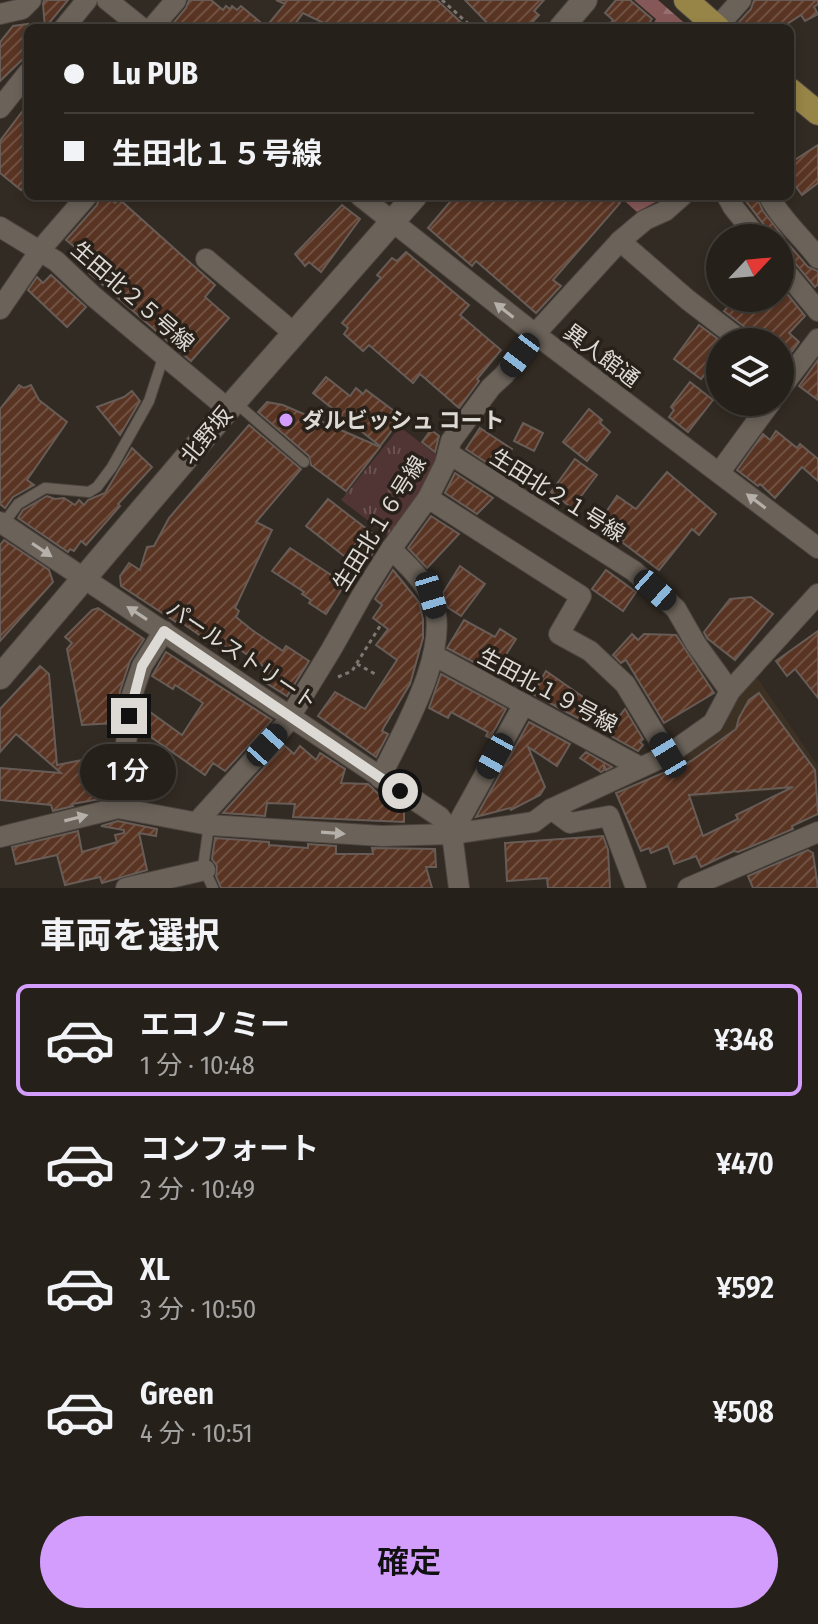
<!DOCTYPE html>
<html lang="ja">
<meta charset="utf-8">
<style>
body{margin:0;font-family:"Fira Sans Condensed","Noto Sans JP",sans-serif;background:#2e2823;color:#f1f3f6;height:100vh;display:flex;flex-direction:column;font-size:30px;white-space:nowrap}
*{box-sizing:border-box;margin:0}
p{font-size:26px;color:#a4a3a2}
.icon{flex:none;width:44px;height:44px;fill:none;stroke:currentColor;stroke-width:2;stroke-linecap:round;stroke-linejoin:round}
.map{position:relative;height:888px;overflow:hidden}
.side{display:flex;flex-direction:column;background:#26201a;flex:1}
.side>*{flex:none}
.hud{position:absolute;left:24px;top:24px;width:770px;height:176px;border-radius:12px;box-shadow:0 4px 12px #0003,0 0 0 2px #423e39;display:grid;align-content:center;height:176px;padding:0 40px;background:#26201a}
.needle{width:52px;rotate:64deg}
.fabs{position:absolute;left:706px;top:224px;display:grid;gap:16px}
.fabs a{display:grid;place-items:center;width:88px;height:88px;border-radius:50%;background:#26201a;box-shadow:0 4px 12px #0003,0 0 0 2px #423e39;font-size:40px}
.end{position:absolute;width:36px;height:36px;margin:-18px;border:10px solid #ddd9d4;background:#111;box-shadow:0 0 0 4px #111}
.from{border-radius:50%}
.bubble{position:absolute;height:56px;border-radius:28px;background:#26201a;box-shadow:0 4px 12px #0003,0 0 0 2px #423e39;font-size:26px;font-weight:600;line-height:56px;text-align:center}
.car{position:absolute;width:24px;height:48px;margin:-24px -12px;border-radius:10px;box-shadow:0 0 6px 2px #0007;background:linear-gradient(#222 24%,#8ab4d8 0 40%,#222 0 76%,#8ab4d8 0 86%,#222 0)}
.hud b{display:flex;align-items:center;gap:28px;height:76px;font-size:30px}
.hud b+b{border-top:2px solid #423e39}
.hud i{width:20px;height:20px;background:#f1f3f6}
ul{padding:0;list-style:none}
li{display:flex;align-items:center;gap:24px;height:112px;margin:0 16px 12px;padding:0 24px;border:4px solid transparent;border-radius:12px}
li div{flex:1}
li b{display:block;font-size:30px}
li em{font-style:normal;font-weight:600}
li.selected{border-color:#d29dfd}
li>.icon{width:72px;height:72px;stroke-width:1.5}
h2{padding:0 40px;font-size:36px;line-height:96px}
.cta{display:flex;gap:16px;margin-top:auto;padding:16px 40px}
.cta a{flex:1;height:92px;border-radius:48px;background:#d29dfd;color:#111;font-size:32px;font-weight:600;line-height:92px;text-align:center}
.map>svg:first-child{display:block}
</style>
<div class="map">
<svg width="818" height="888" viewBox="0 0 818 888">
<defs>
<pattern id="forest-firs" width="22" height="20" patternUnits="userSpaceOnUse" patternTransform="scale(2)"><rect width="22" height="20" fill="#855857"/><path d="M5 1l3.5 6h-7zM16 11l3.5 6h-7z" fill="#966f6e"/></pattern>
<pattern id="park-tufts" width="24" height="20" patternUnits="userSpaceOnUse" patternTransform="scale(2)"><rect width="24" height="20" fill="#513534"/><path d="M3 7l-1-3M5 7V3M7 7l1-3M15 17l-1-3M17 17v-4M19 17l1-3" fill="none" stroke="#6a5250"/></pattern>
<pattern id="building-hatch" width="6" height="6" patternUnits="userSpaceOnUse" patternTransform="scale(2)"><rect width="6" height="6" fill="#593423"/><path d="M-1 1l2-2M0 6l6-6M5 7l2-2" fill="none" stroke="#705142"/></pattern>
</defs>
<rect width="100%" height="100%" fill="#322b23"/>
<polygon fill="#3d3124" points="755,675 818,766 818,781 803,788 682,798 669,765 723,729 739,694"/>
<g fill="url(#forest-firs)">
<polygon points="634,0 658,0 689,27 651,28 656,19"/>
<polygon points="619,196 667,196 637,212"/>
</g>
<polygon fill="url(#park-tufts)" points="400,427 439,457 425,491 390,537 341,500"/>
<g fill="url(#building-hatch)" stroke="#685c57" stroke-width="2" fill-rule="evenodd">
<polygon points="44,0 68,0 45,28 43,4"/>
<polygon points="189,0 211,0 223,10 226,6 230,9 232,6 237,10 241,6 266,27 285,4 276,0 437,0 467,28 334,28 303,13 292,28 174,28 171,26 186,8"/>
<polygon points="465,0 544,0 534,11 539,15 527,28 492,28"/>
<polygon points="616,0 630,0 652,19 645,28 607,28 613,20 605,13"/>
<polygon points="754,0 818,0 818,4 814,7 818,14 805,21 801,15 781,28 746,28 739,22 751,9"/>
<polygon points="28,24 28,54 0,81 0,42 13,26"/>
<polygon points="28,104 28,181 21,190 0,173 0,141"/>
<polygon points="818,145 818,183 802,195 790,178 790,163"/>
<polygon points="100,196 107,196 115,203 119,199 215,285 205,297 229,318 191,361 74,260 81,252 66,240 97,205"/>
<polygon points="455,196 611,196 620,203 553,280 561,286 536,313 476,261 472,266 428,228"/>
<polygon points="742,196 756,196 763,211 784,238 771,238 768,230"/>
<polygon points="342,205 360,219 321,272 309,262 305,266 295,254"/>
<polygon points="784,239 808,267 818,271 818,284 815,287 790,257 780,252 780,242"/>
<polygon points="406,252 469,305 460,315 501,350 477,379 479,381 459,408 420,374 413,383 369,345 363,351 344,334 348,328 342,323 381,278 377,275 392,258 397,261"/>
<polygon points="51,275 86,307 67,327 28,290 37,277 43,283"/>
<polygon points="780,285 805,316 789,333 799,342 782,365 780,342 756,342 751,332 724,311 735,298 780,298"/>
<polygon points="699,325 722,342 720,355 701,379 674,359"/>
<polygon points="818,360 818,400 799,386"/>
<polygon points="326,377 350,396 356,388 363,394 366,390 402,417 380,446 313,393"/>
<polygon points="690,382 713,400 688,432 669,417 674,410 671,407"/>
<polygon points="19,385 24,388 31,385 39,400 67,422 27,480 34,485 13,497 5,508 0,504 0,409"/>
<polygon points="132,391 140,401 120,435 97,407 124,397"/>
<polygon points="267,402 283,405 380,447 346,491 311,465 309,456 258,412"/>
<polygon points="589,409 602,420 600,423 610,432 587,461 563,442"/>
<polygon points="523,423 543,433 534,451 514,441"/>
<polygon points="249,425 301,469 256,522 272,530 235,608 239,611 236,617 252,630 283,651 286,646 309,661 287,696 263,681 270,671 239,649 236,654 209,635 205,639 178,620 176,622 121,586 120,576 129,563 140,570 147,547 154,546 169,518"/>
<polygon points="480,428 512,449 498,470 466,449"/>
<polygon points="431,430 439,436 435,452 422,442"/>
<polygon points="776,431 797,448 800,444 818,459 818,481 802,467 775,498 760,484 758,486 737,470 763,434 770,440"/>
<polygon points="132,448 152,467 118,504 120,506 86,545 81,541 74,551 70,549 68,552 18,518 23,510 47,496 55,499 64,498 75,505 79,500 84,505 88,500 105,493"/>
<polygon points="575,459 597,475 572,508 551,492"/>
<polygon points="667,472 716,514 699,535 692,529 659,570 598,524 617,496 636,509"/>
<polygon points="455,473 493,498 477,514 445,493"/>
<polygon points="328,499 381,540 362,570 306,526"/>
<polygon points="431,516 459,534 427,568 408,548"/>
<polygon points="4,540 49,570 53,582 0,641 0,545"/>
<polygon points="290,548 345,584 326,614 309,603 311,600 302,594 304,592 272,571"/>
<polygon points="460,566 485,584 461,616 447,607 443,593"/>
<polygon points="393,570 419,602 423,619 423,638 410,684 384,727 382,731 388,734 376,757 318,716 335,692 365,709 397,660 376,645 388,629 373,618 382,605 375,599"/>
<polygon points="606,570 636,592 623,611 592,589"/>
<polygon points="751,597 773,614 735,660 707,638 704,632 730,599"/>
<polygon points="98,608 144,639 130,661 120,691 115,723 82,725 67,649 72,643 65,637 92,610"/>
<polygon points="464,620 495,637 500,629 516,639 494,673 447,648"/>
<polygon points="818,631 818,698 795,669 787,676 776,661"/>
<polygon points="632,634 638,640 644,634 676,635 714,693 664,723 626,660 621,663 613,655"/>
<polygon points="166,652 272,720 225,771 213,763 205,775 141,730 142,724 150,712 182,735 203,703 175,685 173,689 152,676"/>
<polygon points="40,666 49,674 57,765 87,759 87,756 111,753 106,798 72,804 73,806 53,811 51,805 0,800 0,768 61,773 16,734 0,752 0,709"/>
<polygon points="546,671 593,704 583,721 533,694"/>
<polygon points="441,674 506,709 490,738 486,736 488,732 451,712 448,718 429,708"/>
<path d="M759,693l56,77 3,44 -26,12 1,3 -55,23 -4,-1 -33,16 -5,-11 -22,8 -6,-18 -17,7 -2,-5 -8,3 -25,-58 75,-32 45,-32 3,-11 10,-18zM793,787l-57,28 2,4 -35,17 -14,-41z"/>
<polygon points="625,709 643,739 640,742 643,745 638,751 611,736 615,732 611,727"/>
<polygon points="529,722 570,744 557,766 528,747 545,787 540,795 511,810 510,808 476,817"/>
<polygon points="284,745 294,754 300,746 316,760 320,753 345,769 341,783 368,784 388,803 393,801 404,809 404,822 293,817 295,804 267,803 265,816 223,813"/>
<polygon points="586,752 612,767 606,770 604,765 604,770 601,772 580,758"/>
<polygon points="118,821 157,829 156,836 139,833 147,870 102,883 100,877 65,885 57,855 16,864 12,847 78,831 82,852 117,842 115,835 124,833 124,830 101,826"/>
<polygon points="603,836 608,850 610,888 548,888 547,878 507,881 505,843"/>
<polygon points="215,838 269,842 269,845 308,848 308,844 336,846 336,854 373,854 372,848 435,849 436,867 426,867 432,888 221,888 216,876 217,866 212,859"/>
<polygon points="808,850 813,853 818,888 753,888 748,876"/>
</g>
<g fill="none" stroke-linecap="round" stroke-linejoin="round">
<g stroke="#4d4640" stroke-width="12">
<g id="lane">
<polyline points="236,403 304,462"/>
<polyline points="1,527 18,504 45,488 89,492 97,487 112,467 149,401 164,355"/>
<polyline points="209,825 203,867 213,888"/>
</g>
</g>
<g stroke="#4d4640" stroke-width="22">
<g id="street">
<polyline points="107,0 142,28"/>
<polyline points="0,14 22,9 31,0"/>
<polyline points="717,27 741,0"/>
<polyline points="64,28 87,0"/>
<polyline points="152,28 176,0"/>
<polyline points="0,108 28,73"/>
<polyline points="360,196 535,334 818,548"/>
<polyline points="727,196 733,207 758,238"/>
<path d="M769,196c10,21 34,42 49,62"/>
<polyline points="0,227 56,261 93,296 228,409"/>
<polyline points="620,241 688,300 743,342"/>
<polyline points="206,259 295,334"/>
<polyline points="780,265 818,311"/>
<polyline points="0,309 41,249 87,196"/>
<polyline points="780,389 818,339"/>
<polyline points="448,453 634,571 676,609 696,644 730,691"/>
<polyline points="719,473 771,402"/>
<polyline points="428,498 581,596 559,634 590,651 625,684 668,755"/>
<polyline points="0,522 440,817 452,834 459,888"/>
<polyline points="433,655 640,767"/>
<path d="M380,778c22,-45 74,-132 51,-181 -9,-19 -26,-34 -40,-48"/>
<polyline points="118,808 132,695 142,666 164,631"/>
<polyline points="551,809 570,823 609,816 636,888"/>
<polyline points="197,822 285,725 331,650 362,595 391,549 428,498 445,464 451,441 491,387 504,375 535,334 620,241 645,220 665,211 682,196"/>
<polyline points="452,834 524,704"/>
<polyline points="0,837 118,808 209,825 382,836 452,834 534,822 551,809 668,755 713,723 730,691 818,594"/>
<polyline points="126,888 205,870"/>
<polyline points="688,888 818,832"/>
</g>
</g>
<g stroke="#4d4640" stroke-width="26">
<g id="secondary">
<polyline points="561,28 585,0"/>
<polyline points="0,677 228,409 415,196"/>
</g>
</g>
<g stroke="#4d4640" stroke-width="26">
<g id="primary">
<polyline points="686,0 718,28"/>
<polyline points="790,90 818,113"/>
</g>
</g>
<g stroke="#7d7771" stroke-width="3" stroke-dasharray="4 4" stroke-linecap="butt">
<polyline points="442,0 473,28"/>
<polyline points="357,664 377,675"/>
<polyline points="338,677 352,671 380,626"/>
</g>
<use href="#lane" stroke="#6b635a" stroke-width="10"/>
<use href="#street" stroke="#6b635a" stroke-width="20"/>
<use href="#secondary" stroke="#6b635a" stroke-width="24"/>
<use href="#primary" stroke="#978447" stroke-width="24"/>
</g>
<defs><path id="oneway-solid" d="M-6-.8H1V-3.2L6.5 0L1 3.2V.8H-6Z" transform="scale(2)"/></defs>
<g fill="#b5b0a9">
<use href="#oneway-solid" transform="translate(504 310) rotate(-142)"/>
<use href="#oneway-solid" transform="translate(756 501) rotate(-143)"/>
<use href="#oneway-solid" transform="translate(42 550) rotate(34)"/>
<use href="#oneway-solid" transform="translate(137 613) rotate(-147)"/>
<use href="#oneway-solid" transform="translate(76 818) rotate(-14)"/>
<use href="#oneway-solid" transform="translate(333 833) rotate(4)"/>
</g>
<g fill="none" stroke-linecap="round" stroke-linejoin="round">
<polyline stroke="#ddd9d4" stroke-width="10" points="129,716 142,666 164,631 400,791"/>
</g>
<circle fill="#d29dfd" stroke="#282119" stroke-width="3" cx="286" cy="420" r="8"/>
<g text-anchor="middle" stroke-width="7" stroke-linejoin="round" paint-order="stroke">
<g font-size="22" fill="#ddd9d4" stroke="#282119">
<text transform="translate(133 296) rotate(41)" y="8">生田北２５号線</text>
<text transform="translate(602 355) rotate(37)" y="8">異人館通</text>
<text transform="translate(206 435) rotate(-50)" y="8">北野坂</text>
<text transform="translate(558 495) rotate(32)" y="8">生田北２１号線</text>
<text transform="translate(379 523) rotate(-58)" y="8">生田北１６号線</text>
<text transform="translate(242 655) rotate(34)" y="8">パールストリート</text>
<text transform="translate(548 690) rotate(28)" y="8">生田北１９号線</text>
</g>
<g font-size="22" font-weight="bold" fill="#ddd9d4" stroke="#282119" text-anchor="start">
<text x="302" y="428">ダルビッシュ コート</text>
</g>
</g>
</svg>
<div class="fabs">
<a><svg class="needle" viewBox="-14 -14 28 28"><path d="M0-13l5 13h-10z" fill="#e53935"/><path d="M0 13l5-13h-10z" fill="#a4a3a2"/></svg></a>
<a><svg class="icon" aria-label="layers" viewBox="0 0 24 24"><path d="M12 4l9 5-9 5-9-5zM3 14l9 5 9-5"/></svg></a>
</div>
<i class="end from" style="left:400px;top:791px"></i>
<i class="end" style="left:129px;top:716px"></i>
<div class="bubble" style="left:80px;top:744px;width:96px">1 分</div>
<i class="car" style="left:520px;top:355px;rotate:217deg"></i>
<i class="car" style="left:655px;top:590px;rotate:132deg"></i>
<i class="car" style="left:431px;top:595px;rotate:163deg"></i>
<i class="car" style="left:267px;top:745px;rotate:42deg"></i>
<i class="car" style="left:668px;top:755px;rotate:329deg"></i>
<i class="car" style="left:495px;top:756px;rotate:209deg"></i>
<div class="hud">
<b><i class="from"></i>Lu PUB</b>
<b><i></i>生田北１５号線</b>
</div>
</div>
<section class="side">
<h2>車両を選択</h2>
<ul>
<li class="selected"><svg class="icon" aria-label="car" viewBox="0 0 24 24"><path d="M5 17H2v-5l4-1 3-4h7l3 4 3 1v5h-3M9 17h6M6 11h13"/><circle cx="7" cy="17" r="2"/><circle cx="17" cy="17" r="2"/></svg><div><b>エコノミー</b><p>1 分 · 10:48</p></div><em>¥348</em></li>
<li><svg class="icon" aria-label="car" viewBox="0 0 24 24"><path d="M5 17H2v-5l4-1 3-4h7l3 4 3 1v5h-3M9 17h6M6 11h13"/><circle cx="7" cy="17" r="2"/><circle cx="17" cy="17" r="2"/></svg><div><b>コンフォート</b><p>2 分 · 10:49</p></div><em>¥470</em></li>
<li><svg class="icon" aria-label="car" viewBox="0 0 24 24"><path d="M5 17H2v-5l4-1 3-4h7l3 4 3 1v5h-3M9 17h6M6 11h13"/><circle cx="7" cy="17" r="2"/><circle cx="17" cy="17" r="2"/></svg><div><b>XL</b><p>3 分 · 10:50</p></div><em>¥592</em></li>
<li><svg class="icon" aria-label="car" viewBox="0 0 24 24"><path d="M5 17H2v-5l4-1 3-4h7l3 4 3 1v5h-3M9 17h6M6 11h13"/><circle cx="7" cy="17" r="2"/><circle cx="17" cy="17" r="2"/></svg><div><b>Green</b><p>4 分 · 10:51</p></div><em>¥508</em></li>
</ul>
<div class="cta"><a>確定</a></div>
</section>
